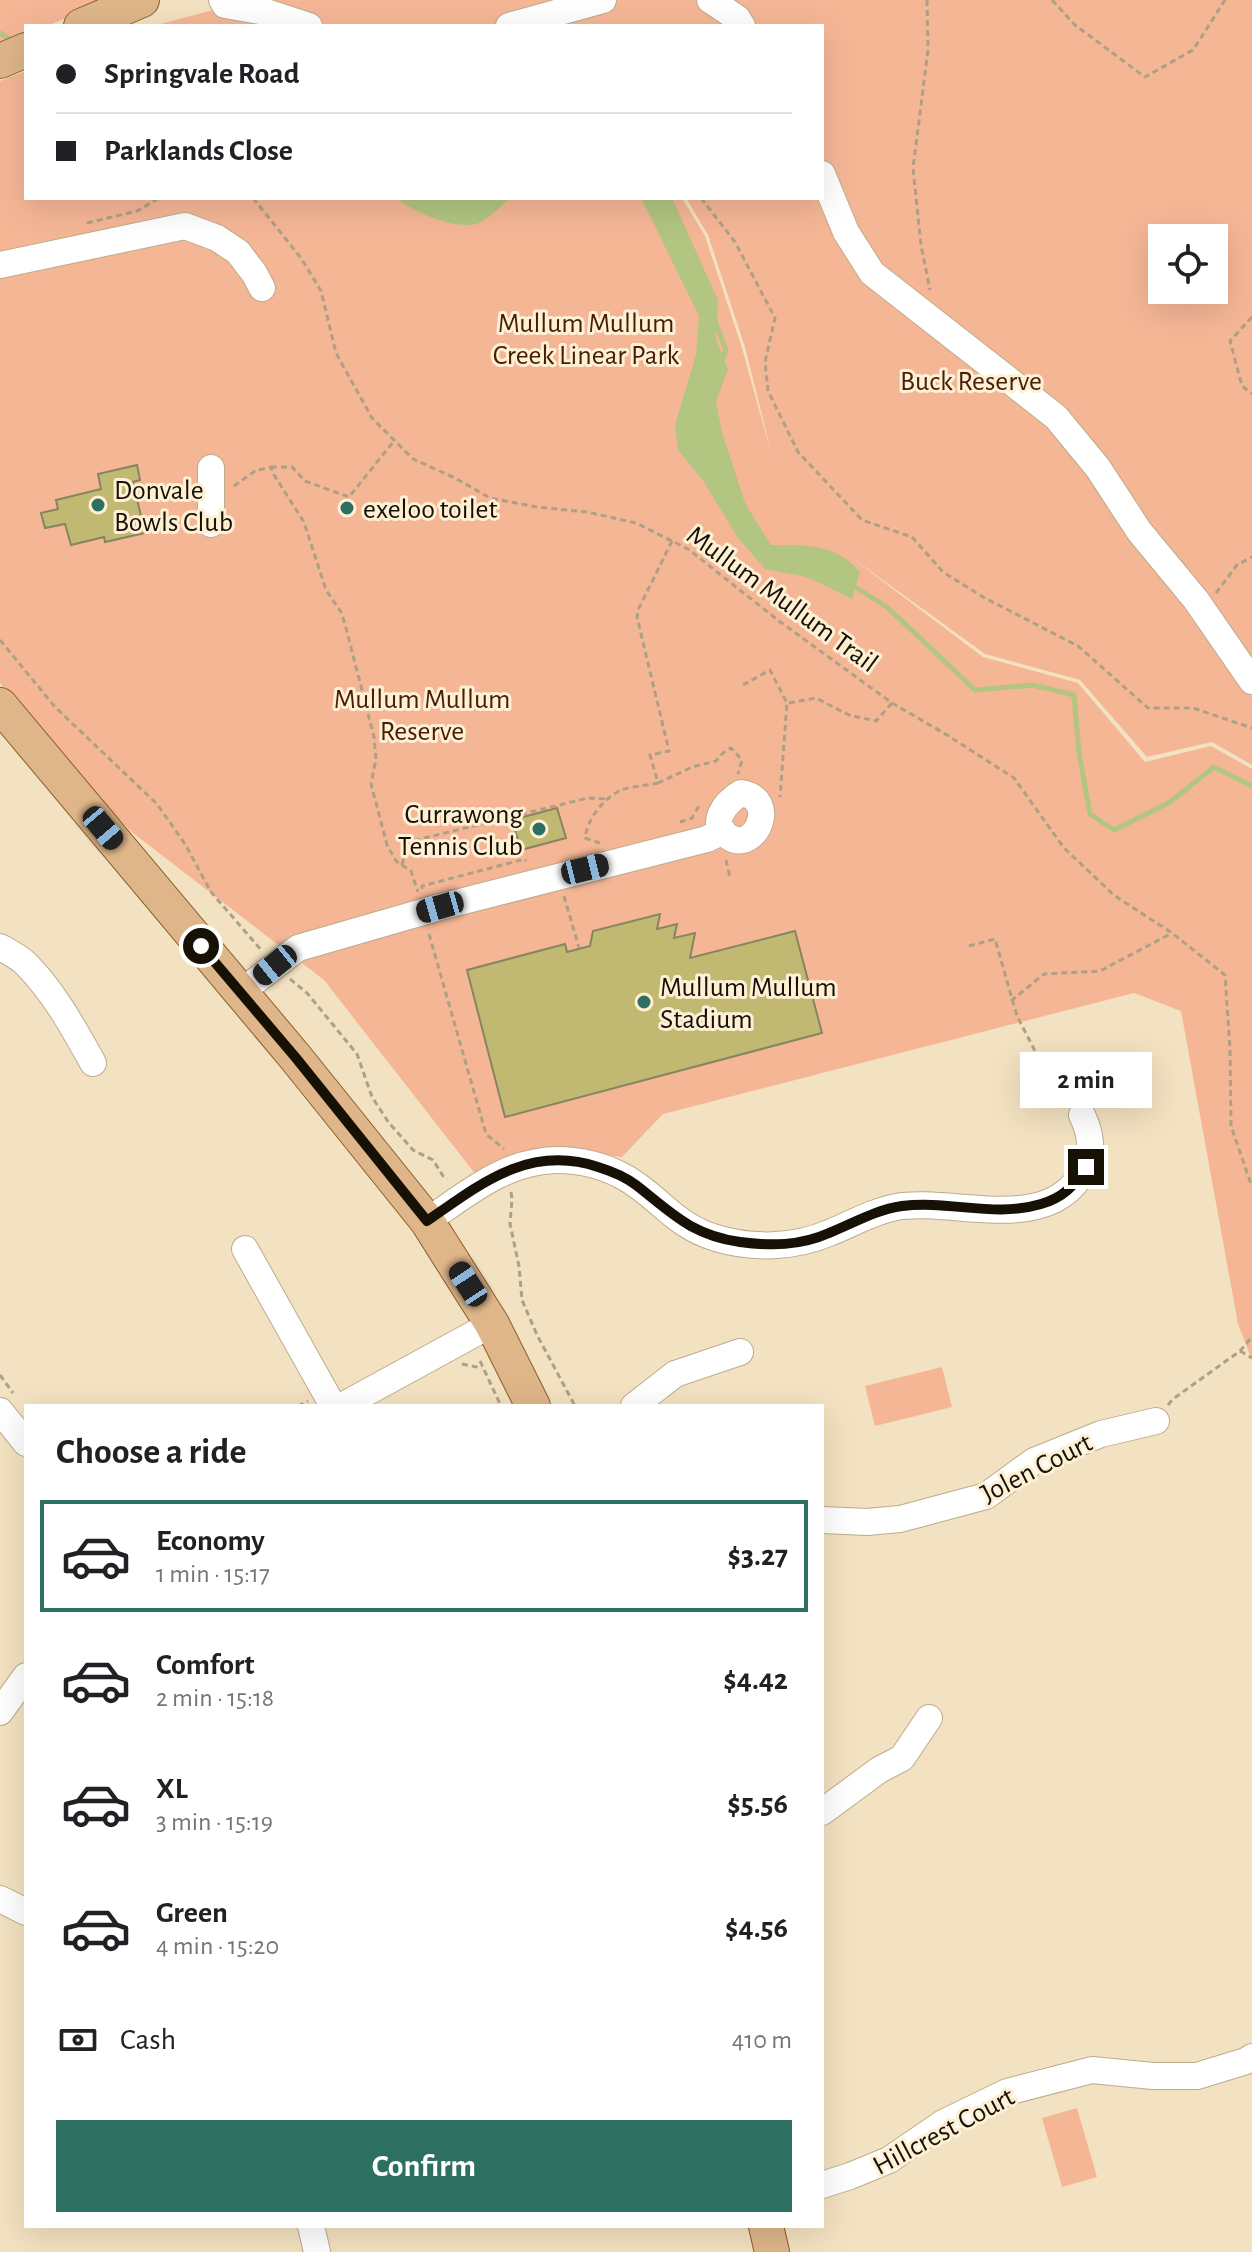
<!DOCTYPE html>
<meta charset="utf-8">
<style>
body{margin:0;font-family:"Alegreya Sans",sans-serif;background:#f2f2f2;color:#202124;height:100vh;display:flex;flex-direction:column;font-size:30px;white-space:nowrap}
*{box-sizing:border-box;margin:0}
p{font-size:26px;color:#757577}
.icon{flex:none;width:44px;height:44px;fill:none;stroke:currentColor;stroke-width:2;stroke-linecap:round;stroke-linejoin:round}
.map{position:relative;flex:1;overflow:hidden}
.drawer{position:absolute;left:24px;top:1404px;width:800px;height:824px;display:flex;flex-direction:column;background:#fff;border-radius:0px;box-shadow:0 8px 32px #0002}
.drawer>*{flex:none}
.guide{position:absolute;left:24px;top:24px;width:800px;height:176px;border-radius:0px;box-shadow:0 8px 32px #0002;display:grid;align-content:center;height:176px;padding:0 32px;background:#fff}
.fabs{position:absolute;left:1148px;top:224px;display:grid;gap:16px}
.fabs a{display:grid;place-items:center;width:80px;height:80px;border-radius:0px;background:#fff;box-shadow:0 8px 32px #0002;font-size:40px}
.end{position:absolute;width:36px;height:36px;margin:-18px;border:10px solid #161005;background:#fff;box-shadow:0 0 0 4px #fff}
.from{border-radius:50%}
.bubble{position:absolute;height:56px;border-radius:0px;background:#fff;box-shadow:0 8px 32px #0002;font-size:26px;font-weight:700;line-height:56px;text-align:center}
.car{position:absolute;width:24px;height:48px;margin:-24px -12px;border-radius:10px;box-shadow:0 0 6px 2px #0007;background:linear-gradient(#222 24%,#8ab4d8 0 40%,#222 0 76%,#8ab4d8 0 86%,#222 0)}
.guide b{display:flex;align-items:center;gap:28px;height:76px;font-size:30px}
.guide b+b{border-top:2px solid #e0e0e0}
.guide i{width:20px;height:20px;background:#202124}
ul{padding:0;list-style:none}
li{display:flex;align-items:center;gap:24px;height:112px;margin:0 16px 12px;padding:0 16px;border:4px solid transparent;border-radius:0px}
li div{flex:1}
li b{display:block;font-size:30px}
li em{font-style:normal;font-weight:700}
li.current{border-color:#2d7061}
li>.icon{width:72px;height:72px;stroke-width:1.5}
h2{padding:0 32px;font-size:36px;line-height:96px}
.pay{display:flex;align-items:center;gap:20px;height:88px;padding:0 32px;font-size:30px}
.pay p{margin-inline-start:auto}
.button{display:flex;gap:16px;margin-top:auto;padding:16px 32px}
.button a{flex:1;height:92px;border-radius:0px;background:#2d7061;color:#fff;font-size:32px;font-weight:700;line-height:92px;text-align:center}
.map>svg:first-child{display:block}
</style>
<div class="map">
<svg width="1252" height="2252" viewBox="0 0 1252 2252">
<rect width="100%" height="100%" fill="#f3e2c1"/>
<g fill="#f5b696" fill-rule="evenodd">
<polygon points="0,0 108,0 47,26 26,26 26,35 0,46"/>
<path d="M251,0h1001v765l-40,-23 -65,15 -67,-77 -95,-26 -137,-99 135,102 95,26 67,79 66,-16 41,23v591l-14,-36 -57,-313 -47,-18 -471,121 -41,43 -56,-7 -86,30 -156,-200 -191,-147 -83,-85 -50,-65v-602l26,-10v127h656l23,38 37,112 30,108 -27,-109 -37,-112 -22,-37h136v-172h-669zM1162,238h52v52h-52z"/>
<polygon points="942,1367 952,1407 875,1426 865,1386"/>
<polygon points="1077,2108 1097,2177 1062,2187 1042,2118"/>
</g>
<g fill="#b2c581">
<path d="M397,198h114c-10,7 -19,18 -30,24 -20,11 -69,-10 -84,-24z"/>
<path d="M641,198h31l46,102 -2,39 12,31 -12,32 7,34 22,67 26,42c35,0 64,-2 89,27l-8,27 -45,-22 -42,-8 -27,-31 -34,-56 -26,-32 -3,-25 21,-70 3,-39z"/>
</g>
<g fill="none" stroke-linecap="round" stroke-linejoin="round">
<g stroke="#b2c581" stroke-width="5">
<polyline points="0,33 12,41"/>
<polyline points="714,319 726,350 721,362"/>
<polyline points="850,584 887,607 975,690 1033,685 1074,695 1079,753 1090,814 1114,830 1170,802 1214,767 1252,786"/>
</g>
</g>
<g fill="#c1b972" stroke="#878462" stroke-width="2">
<polygon points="137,465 140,480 133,482 145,533 105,542 104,537 71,545 65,524 45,528 41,513 58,509 56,500 101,489 98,474"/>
<polygon points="557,808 566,838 521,850 512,820"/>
<polygon points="660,914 657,929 677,924 674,938 695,933 690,958 795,931 822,1033 505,1117 467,970 565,944 567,952 590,946 593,931"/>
</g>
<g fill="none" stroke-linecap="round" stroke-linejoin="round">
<g stroke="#bcac8b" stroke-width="28">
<g id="minor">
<polyline points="222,0 225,5 266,12 309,26"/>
<polyline points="710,0 737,18 742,26"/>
<polyline points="509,26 603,0"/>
<polyline points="822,174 846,232 872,273 1056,417 1098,468 1139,531 1196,600 1252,681"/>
<polyline points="0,265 185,226 217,238 238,252 254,273 262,288"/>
<polyline points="211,524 211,468"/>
<path d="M741,793c39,6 14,61 -12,44 -22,-13 -3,-35 12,-44z"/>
<path d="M0,947c9,5 19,10 26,17 28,28 48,65 67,99"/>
<polyline points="240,993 298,948 440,907 707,839 723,831"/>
<path d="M427,1221c40,-27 78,-60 129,-61 24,0 49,6 70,18 33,19 49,48 90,60 36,11 78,10 113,-5 23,-9 42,-21 67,-26 57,-10 151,29 187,-35 11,-20 8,-38 -1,-57"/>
<polyline points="245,1249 333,1406"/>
<polyline points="342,1406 492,1324"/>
<polyline points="634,1406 675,1374 740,1352"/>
<polyline points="0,1411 26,1443"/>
<polyline points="822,1520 867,1522 900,1519 986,1496 1034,1461 1101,1434 1156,1421"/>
<polyline points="0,1712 26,1676"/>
<polyline points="822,1812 879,1770 902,1758 929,1718"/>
<polyline points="0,1899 26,1912"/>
<polyline points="822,2185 850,2176 889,2160 943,2123 1007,2092 1092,2070 1153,2076 1197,2076 1246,2061 1252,2057"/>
<polyline points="311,2226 317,2252"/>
</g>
</g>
<g stroke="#8a5d28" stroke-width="36">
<g id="major">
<polyline points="81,26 142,0"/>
<polyline points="0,61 26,50"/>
<polyline points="0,705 296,1058 427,1221 492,1324 533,1406"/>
<polyline points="766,2226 772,2252"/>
</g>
</g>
<g stroke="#aea086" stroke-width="3" stroke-dasharray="6 4" stroke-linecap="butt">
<polyline points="927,0 928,50 913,168 921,245 930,290"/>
<polyline points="1052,0 1075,25 1145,77 1193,50 1225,0"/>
<polyline points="253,198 301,258 321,291 336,353 372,418 413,459 455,478 490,498 537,507 587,512 636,523 688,549 779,621 892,703 947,735 1014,778 1064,848 1115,896 1172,933 1225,975 1230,1049 1231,1126 1252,1187"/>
<polyline points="701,198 735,242 775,318 765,362 768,391 798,452 862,520 912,537 943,572 983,597 1078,646 1148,708 1193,708 1252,728"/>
<polyline points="87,223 137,211 159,198"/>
<polyline points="1252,317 1230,341 1242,386 1252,394"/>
<polyline points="271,467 292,467 305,481 349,497 394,441"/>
<polyline points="234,486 255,471 271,467 274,475 304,522 326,590 341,612 345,624 374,737 376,759 371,784 387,845 396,861 411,871 418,892"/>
<polyline points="672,541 639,608 637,617 669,751 650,755 658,783 692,767 716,761 723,753 731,748 742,760 738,774"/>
<polyline points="1216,593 1237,565 1252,557"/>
<polyline points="0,640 55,707 157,804 185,844 211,892 262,951"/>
<polyline points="743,685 770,670 787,703 780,797"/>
<polyline points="789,703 816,698 849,715 876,721 892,703"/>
<polyline points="680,822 692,818 700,804"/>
<path d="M600,843l-15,-5c2,-18 18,-39 34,-47 11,-5 27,-5 39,-8"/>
<polyline points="726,860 730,877"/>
<polyline points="402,865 408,842 588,798 610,799"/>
<polyline points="422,889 422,886 525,859 526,861"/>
<polyline points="564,896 579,948"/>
<polyline points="429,934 486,1134 504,1149"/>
<polyline points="969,946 995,939 1017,1016 1053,1086 1068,1101"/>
<polyline points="290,979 307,993 357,1054 372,1097 389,1123 413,1150 433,1160 443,1176 448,1178"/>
<polyline points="1011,1001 1044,974 1100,971 1172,933"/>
<polyline points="511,1192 512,1199 510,1224 519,1266 522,1300 537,1335 575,1406"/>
<polyline points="1240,1351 1252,1358"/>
<polyline points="480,1361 501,1406"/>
<polyline points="462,1364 482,1368"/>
<polyline points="0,1375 13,1393"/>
<polyline points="1168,1405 1173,1399 1240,1351 1252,1337"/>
<polyline points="298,1406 308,1401"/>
</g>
<use href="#minor" stroke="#fff" stroke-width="26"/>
<use href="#major" stroke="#dfb689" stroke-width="34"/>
</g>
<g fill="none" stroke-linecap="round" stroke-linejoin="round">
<path stroke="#161005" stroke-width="10" d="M201,946l95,112 131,163c53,-37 102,-77 171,-54 13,4 26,9 38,18 36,28 55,50 104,57 30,4 60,4 89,-9 25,-10 46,-23 73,-27 47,-6 93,12 139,-2 21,-6 34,-18 45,-37"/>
</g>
<g fill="#2d7061" stroke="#fef0d5" stroke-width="3">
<circle cx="98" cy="505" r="8"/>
<circle cx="347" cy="508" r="8"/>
<circle cx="539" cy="829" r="8"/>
<circle cx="644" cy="1002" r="8"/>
</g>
<g text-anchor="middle" stroke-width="6" stroke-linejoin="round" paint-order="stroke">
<g font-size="28" fill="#471d04" stroke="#fef0d5">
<text x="586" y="332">Mullum Mullum<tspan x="586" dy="32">Creek Linear Park</tspan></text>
<text x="971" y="390">Buck Reserve</text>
<text x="422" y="708">Mullum Mullum<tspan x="422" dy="32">Reserve</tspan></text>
</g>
<g font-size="28" fill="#161005" stroke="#fef0d5" text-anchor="start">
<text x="114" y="499">Donvale<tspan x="114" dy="32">Bowls Club</tspan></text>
<text x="363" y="518">exeloo toilet</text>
<text x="523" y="823" text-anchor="end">Currawong<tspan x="523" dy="32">Tennis Club</tspan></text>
<text x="660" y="996">Mullum Mullum<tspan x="660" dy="32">Stadium</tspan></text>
</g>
<g font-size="28" fill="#161005" stroke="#fef0d5">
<text transform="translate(783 598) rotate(36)" y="10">Mullum Mullum Trail</text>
<text transform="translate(1036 1467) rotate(-27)" y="10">Jolen Court</text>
<text transform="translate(943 2130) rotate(-28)" y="10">Hillcrest Court</text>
</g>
</g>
</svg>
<div class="fabs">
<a><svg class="icon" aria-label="locate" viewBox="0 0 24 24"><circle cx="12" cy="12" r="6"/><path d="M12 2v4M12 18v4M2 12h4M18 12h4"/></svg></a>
</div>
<i class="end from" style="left:201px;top:946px"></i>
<i class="end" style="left:1086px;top:1167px"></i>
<div class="bubble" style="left:1020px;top:1052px;width:132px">2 min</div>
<i class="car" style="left:103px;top:828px;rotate:140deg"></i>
<i class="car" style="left:585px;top:869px;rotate:76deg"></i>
<i class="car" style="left:440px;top:907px;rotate:254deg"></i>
<i class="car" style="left:275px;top:965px;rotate:231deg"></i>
<i class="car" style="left:468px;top:1284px;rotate:327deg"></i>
<div class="guide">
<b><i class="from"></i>Springvale Road</b>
<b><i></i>Parklands Close</b>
</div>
<section class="drawer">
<h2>Choose a ride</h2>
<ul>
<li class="current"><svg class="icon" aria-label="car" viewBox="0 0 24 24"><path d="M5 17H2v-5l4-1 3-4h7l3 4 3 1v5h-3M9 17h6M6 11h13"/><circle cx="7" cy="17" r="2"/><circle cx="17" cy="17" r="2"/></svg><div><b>Economy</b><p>1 min · 15:17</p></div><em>$3.27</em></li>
<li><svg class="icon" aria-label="car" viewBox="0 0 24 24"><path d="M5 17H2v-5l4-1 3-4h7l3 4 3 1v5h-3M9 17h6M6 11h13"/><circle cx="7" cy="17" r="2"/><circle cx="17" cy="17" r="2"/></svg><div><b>Comfort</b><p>2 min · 15:18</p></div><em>$4.42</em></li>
<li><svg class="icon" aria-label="car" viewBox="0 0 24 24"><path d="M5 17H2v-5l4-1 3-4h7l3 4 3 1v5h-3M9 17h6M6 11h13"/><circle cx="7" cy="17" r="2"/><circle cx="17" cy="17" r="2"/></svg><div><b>XL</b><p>3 min · 15:19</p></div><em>$5.56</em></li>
<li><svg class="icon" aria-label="car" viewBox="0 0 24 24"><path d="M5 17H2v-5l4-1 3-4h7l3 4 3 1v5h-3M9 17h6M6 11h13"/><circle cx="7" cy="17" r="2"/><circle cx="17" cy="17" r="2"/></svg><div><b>Green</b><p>4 min · 15:20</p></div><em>$4.56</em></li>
</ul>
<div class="pay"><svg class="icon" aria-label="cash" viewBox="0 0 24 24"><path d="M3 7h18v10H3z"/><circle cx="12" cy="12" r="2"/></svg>Cash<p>410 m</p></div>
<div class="button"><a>Confirm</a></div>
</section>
</div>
